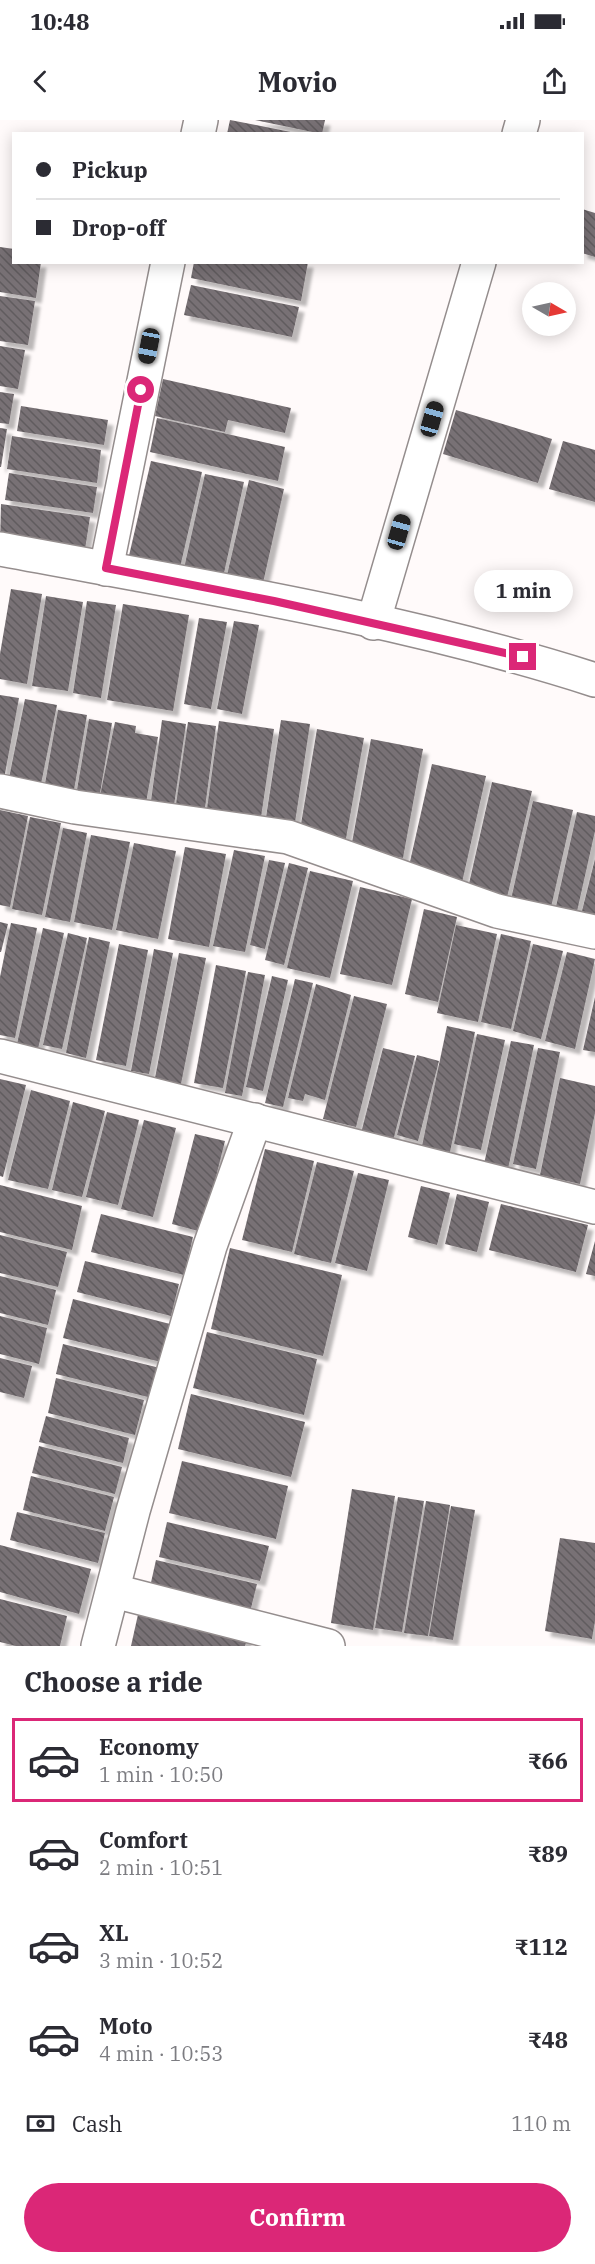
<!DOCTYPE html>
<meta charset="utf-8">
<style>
body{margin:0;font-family:"IBM Plex Serif",serif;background:#f7f7f7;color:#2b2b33;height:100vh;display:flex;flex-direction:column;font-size:22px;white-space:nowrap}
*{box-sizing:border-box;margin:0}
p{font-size:20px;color:#7c7c81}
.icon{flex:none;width:33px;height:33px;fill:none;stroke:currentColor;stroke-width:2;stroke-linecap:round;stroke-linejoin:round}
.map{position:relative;height:1526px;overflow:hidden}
.sheet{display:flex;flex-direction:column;background:#fff;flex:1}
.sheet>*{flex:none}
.guide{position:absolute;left:12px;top:12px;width:572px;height:132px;border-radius:0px;box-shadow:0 3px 15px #0003;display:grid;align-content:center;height:132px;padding:0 24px;background:#fff}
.needle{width:39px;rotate:99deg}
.tools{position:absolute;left:522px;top:162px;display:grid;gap:12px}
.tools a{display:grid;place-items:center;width:54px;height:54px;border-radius:50%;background:#fff;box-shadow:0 3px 15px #0003;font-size:30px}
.end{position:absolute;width:27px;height:27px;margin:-14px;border:8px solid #db2777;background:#fff;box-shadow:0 0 0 3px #fff}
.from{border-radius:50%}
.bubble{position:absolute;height:42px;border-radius:21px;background:#fff;box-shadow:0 3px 15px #0003;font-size:20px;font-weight:700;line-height:42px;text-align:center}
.car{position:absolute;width:18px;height:36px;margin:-18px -9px;border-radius:8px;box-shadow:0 0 4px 2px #0007;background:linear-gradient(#222 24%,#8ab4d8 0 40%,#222 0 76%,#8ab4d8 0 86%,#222 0)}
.guide b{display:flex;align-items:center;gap:21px;height:57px;font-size:22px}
.guide b+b{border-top:2px solid #e1e1e2}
.guide i{width:15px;height:15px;background:#2b2b33}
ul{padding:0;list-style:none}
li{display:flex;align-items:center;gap:18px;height:84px;margin:0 12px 9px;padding:0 12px;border:3px solid transparent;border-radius:0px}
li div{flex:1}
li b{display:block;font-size:22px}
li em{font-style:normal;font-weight:700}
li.active{border-color:#db2777}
li>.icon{width:54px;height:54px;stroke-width:1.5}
h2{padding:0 24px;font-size:27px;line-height:72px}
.pay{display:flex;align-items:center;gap:15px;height:66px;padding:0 24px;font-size:22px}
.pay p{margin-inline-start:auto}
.button{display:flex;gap:12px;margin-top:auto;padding:12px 24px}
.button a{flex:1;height:69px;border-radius:36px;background:#db2777;color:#fff;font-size:24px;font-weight:700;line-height:69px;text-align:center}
.status{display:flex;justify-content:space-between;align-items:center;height:42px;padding:0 30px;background:#fff;direction:ltr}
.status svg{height:16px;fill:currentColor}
header{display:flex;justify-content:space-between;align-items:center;height:78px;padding:0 24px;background:#fff;font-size:27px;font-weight:700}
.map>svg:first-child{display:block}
</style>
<div class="status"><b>10:48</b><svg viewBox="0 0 49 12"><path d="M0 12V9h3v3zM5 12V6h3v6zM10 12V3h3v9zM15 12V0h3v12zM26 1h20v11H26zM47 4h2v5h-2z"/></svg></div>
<header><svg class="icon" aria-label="back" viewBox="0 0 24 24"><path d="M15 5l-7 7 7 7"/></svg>Movio<svg class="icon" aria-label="share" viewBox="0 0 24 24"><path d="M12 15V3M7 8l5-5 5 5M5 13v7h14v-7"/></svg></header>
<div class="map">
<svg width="595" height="1526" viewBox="0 0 595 1526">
<defs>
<pattern id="building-back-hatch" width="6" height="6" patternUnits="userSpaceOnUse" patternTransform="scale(1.5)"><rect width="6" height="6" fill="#787174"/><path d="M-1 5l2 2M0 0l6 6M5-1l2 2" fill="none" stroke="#615b5e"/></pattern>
<filter id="shadow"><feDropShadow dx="5.5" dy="5.5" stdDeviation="1.5" flood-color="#0004"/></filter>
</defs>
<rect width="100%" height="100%" fill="#fffafa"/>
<g fill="url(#building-back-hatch)" filter="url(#shadow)">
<polygon points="230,0 291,12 291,14 227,14"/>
<polygon points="255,0 325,0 322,14"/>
<polygon points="582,89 595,93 595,137 582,133"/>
<polygon points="0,127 14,129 14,142 41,142 36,178 0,172"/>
<polygon points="194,142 308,142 301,181 191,158"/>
<polygon points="191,165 299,187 292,217 184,195"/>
<polygon points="0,176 35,181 28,225 0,221"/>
<polygon points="0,226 25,230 18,269 0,266"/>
<polygon points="163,259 291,288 285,313 228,300 225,312 155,296"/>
<polygon points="0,272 14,274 9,304 0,303"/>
<polygon points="21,286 108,300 104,325 17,311"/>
<polygon points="456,290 552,319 538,363 443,334"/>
<polygon points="157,298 285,327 278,361 150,332"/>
<polygon points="0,308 7,309 1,347 0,347"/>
<polygon points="12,316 101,330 97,363 7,349"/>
<polygon points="563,321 595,330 595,382 549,369"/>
<polygon points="151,341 202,352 179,452 128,440"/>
<polygon points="9,353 97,367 93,393 5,380"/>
<polygon points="205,354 244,362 222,462 183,453"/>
<polygon points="249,360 284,369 261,472 225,464"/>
<polygon points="1,384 90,397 84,436 0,423"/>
<polygon points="11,469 42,474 27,564 0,559 0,534"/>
<polygon points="46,476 83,482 68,571 32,566"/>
<polygon points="87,481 116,485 101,578 73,573"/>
<polygon points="123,484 189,495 173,591 107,580"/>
<polygon points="199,498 227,502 211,589 184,584"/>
<polygon points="234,501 259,505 242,594 217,589"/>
<polygon points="0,575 19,578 4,659 0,658"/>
<polygon points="25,579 57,585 41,664 9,658"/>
<polygon points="58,590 87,595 74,670 45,664"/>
<polygon points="89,599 112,603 100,673 77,670"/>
<polygon points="162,600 186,604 173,692 150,688"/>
<polygon points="281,600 310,604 294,709 265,704"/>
<polygon points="219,601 274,609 260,704 206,696"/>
<polygon points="115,602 136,606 135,613 158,617 145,688 100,676"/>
<polygon points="188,602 216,606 204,695 175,691"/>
<polygon points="317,609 364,618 345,724 299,716"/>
<polygon points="371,619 423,629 403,738 351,728"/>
<polygon points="432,644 486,656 461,767 407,755"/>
<polygon points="492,662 532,671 505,786 466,777"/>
<polygon points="533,681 573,690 550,792 510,784"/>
<polygon points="0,690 28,696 10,787 0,785"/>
<polygon points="577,692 595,696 595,711 576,796 555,791"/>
<polygon points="30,697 61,703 42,795 12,789"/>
<polygon points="63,708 87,713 70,802 45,797"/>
<polygon points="91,715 130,722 112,810 74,802"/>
<polygon points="134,723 176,731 158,819 116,810"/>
<polygon points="185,727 226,734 209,827 168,819"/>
<polygon points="234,730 265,736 245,832 213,826"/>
<polygon points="595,739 595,803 580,799"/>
<polygon points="269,740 285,743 265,829 250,825"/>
<polygon points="289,743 308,748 284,845 265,840"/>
<polygon points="310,751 353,761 330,858 287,848"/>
<polygon points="360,767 412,779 392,865 340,854"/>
<polygon points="424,789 457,797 438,882 405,874"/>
<polygon points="0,802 8,804 1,832 0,832"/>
<polygon points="11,803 37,808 15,918 0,915 0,857"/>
<polygon points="456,805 497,814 478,902 437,893"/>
<polygon points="43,808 64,813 38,929 17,924"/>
<polygon points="68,813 87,818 62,929 43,925"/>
<polygon points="501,814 531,821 511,909 481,902"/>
<polygon points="89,817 110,822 86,938 66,933"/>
<polygon points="119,824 148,830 126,946 96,940"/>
<polygon points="533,824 563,831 541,919 513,911"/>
<polygon points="154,829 173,833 149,954 131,951"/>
<polygon points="567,832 595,839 575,929 545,921"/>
<polygon points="179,833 206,838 181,964 155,958"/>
<polygon points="216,845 246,851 223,968 194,963"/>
<polygon points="248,852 265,855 242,976 225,973"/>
<polygon points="272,856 288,860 263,971 246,967"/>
<polygon points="295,859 313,863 283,987 265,983"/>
<polygon points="316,864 351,875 325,980 305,974 303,981 288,978"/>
<polygon points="354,876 387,884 356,1007 323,999"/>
<polygon points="595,877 595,932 583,930"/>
<polygon points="447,906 475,912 450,1032 422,1026"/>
<polygon points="477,914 505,920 481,1030 454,1024"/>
<polygon points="511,921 534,925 508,1049 484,1044"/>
<polygon points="383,928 415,936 393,1021 361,1013"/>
<polygon points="538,928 560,932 536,1049 513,1044"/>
<polygon points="417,935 439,941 418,1021 397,1015"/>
<polygon points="560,958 595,966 595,993 580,1064 540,1055"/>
<polygon points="0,959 26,965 3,1057 0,1056"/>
<polygon points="31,970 70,981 48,1069 8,1060"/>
<polygon points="73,982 105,991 82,1077 52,1070"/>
<polygon points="107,992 139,1000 118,1085 86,1077"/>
<polygon points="144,1000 176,1008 153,1097 121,1089"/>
<polygon points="195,1014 225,1021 202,1112 172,1104"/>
<polygon points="265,1029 314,1041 292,1132 242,1120"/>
<polygon points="317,1042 354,1051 331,1143 294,1134"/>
<polygon points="358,1053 389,1060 367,1151 335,1143"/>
<polygon points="0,1065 82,1086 72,1130 0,1112"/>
<polygon points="421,1066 450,1073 437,1125 408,1117"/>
<polygon points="457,1074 489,1082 477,1132 445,1124"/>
<polygon points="501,1084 588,1105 576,1152 489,1130"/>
<polygon points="101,1094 193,1117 184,1155 91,1132"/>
<polygon points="0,1115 67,1132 58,1167 0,1153"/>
<polygon points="595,1121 595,1156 586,1154"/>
<polygon points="230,1128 342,1155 323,1236 211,1209"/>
<polygon points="85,1141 179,1164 171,1196 77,1172"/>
<polygon points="0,1156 56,1170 48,1205 0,1193"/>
<polygon points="73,1179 170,1204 161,1242 63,1218"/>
<polygon points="0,1196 47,1208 39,1244 0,1234"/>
<polygon points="207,1212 317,1239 304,1295 193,1268"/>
<polygon points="63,1224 160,1248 152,1278 56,1254"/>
<polygon points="0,1238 32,1246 24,1278 0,1272"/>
<polygon points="56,1258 144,1280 135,1315 48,1293"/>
<polygon points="191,1274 305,1302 291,1357 178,1329"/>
<polygon points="46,1296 129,1318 123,1343 39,1322"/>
<polygon points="39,1326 122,1347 115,1374 32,1353"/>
<polygon points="182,1341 288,1366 276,1419 169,1393"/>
<polygon points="31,1356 114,1377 105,1411 23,1390"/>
<polygon points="352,1369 395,1376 373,1510 331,1503"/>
<polygon points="398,1377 424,1381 402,1512 375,1508"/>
<polygon points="426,1381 450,1385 428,1516 404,1513"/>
<polygon points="451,1386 475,1390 453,1520 429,1516"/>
<polygon points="17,1392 105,1413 98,1443 10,1420"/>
<polygon points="167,1402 269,1426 260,1461 159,1437"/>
<polygon points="560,1418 595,1423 595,1501 592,1519 545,1511"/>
<polygon points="0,1425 91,1449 79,1494 0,1472"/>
<polygon points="156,1440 257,1464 248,1500 148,1476"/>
<polygon points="0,1479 67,1496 60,1526 16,1526 0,1522"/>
<polygon points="141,1481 250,1508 245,1526 131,1526"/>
</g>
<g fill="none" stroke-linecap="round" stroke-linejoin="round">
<g stroke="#948d8d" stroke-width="36">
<g id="minor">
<polyline points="198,14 201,0"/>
<polyline points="519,14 523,0"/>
<path d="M0,429c199,37 402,69 595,131"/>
<polyline points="106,449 168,142"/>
<polyline points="373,503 479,142"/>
<polyline points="0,671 75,687 288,717 497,791 595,812"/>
<polyline points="0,936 595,1087"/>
<polyline points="114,1471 328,1526"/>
<polyline points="98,1526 133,1391 210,1126 255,1000"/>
</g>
</g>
<use href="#minor" stroke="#fff" stroke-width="33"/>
</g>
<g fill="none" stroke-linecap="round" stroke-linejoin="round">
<polyline stroke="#db2777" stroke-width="8" points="141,270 106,448 274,481 523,537"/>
</g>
</svg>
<div class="tools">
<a><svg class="needle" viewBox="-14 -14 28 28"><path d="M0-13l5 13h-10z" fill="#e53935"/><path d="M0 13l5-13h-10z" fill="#7c7c81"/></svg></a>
</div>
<i class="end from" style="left:141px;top:270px"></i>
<i class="end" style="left:523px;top:537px"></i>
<div class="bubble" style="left:474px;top:450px;width:99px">1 min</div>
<i class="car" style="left:149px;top:226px;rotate:191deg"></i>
<i class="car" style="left:432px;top:299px;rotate:16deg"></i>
<i class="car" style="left:399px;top:412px;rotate:16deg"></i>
<div class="guide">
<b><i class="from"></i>Pickup</b>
<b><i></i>Drop-off</b>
</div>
</div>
<section class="sheet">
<h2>Choose a ride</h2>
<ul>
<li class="active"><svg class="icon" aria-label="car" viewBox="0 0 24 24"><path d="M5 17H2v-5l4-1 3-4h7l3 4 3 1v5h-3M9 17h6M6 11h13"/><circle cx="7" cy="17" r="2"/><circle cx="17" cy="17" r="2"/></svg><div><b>Economy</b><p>1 min · 10:50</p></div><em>₹66</em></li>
<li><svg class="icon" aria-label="car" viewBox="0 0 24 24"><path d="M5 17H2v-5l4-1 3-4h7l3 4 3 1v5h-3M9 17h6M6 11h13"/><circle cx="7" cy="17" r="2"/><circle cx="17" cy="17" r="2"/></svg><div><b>Comfort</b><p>2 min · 10:51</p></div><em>₹89</em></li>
<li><svg class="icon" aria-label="car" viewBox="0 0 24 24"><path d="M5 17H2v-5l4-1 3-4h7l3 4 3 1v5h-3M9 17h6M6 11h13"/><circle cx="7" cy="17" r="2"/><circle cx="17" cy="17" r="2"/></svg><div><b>XL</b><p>3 min · 10:52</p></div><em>₹112</em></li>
<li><svg class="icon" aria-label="car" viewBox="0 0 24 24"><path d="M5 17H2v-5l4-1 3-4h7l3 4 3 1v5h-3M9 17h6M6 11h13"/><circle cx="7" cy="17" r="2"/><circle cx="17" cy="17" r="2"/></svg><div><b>Moto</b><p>4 min · 10:53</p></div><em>₹48</em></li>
</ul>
<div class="pay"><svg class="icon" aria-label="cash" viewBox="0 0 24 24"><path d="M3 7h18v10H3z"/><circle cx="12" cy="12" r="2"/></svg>Cash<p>110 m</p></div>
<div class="button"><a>Confirm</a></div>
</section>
